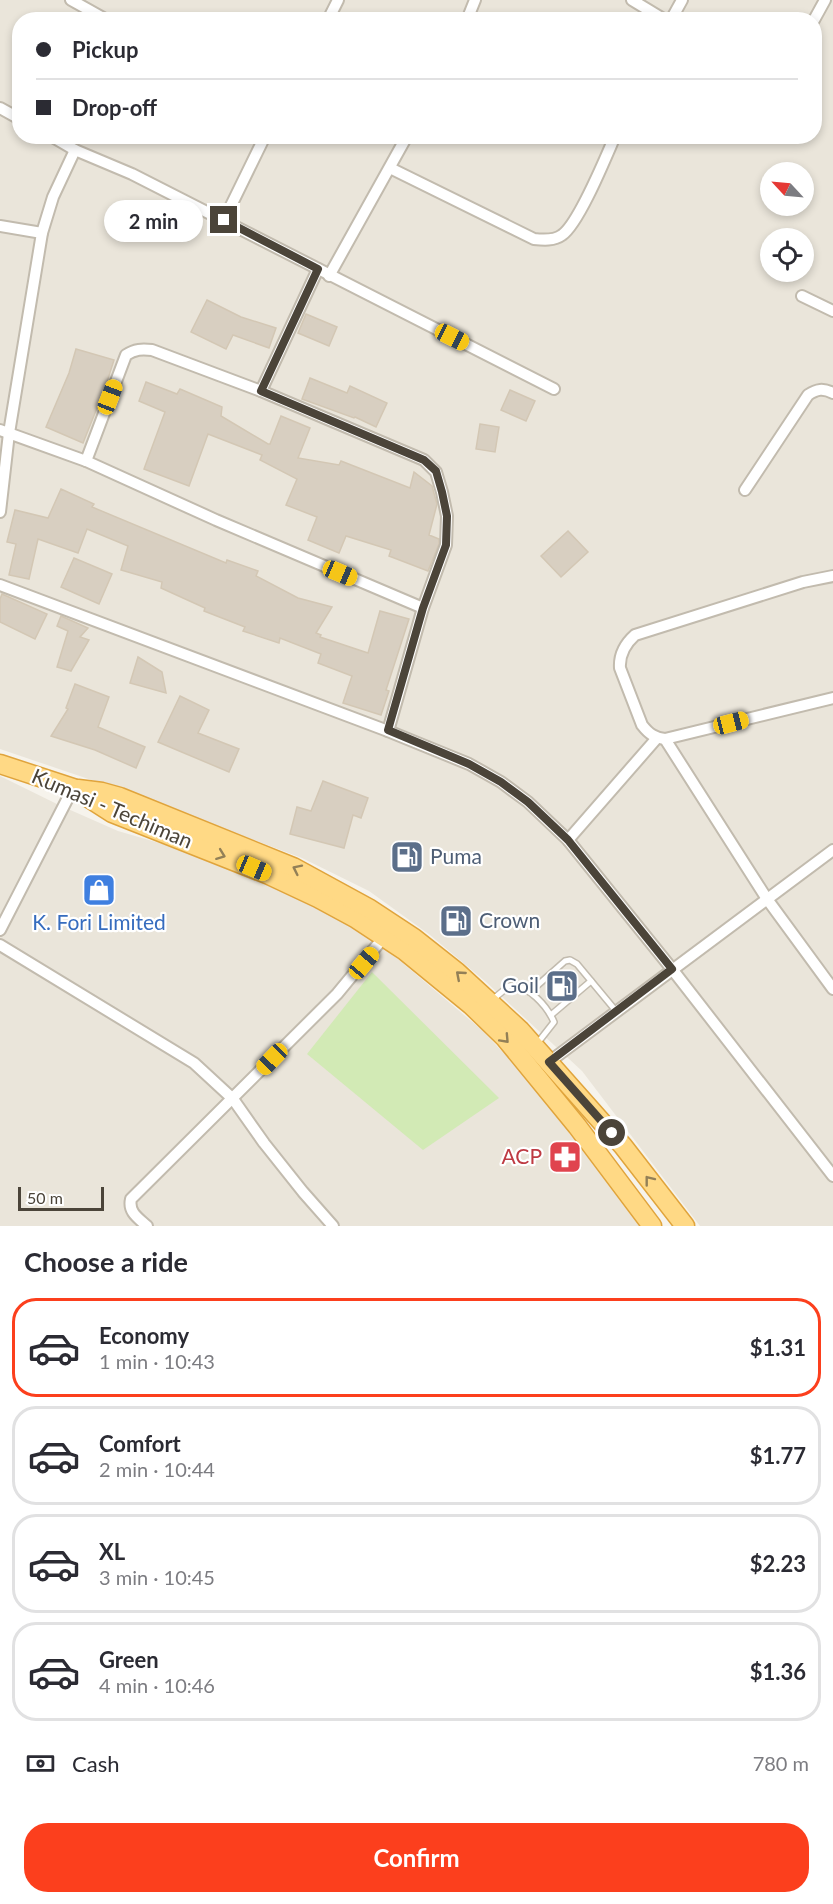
<!DOCTYPE html>
<meta charset="utf-8">
<style>
body{margin:0;font-family:Lato,sans-serif;background:#f2f2f3;color:#2b2b33;height:100vh;display:flex;flex-direction:column;font-size:22px;white-space:nowrap}
*{box-sizing:border-box;margin:0}
p{font-size:20px;color:#7c7c81}
.icon{flex:none;width:33px;height:33px;fill:none;stroke:currentColor;stroke-width:2;stroke-linecap:round;stroke-linejoin:round}
.map{position:relative;height:1226px;overflow:hidden}
.side{display:flex;flex-direction:column;background:#fff;flex:1}
.side>*{flex:none}
.top-card{position:absolute;left:12px;top:12px;width:810px;height:132px;border-radius:24px;box-shadow:0 3px 9px #0003;display:grid;align-content:center;height:132px;padding:0 24px;background:#fff}
.needle{width:39px;rotate:296deg}
.fabs{position:absolute;left:760px;top:162px;display:grid;gap:12px}
.fabs a{display:grid;place-items:center;width:54px;height:54px;border-radius:50%;background:#fff;box-shadow:0 3px 9px #0003;font-size:30px}
.scale{position:absolute;left:18px;bottom:15px;width:86px;box-sizing:border-box;padding-left:6px;border:3px solid #4b4439;border-top:0;font-size:16px;line-height:21px;white-space:nowrap;color:#4b4439;-webkit-text-stroke:4px #fff;paint-order:stroke}
.end{position:absolute;width:27px;height:27px;margin:-14px;border:8px solid #4b4439;background:#fff;box-shadow:0 0 0 3px #fff}
.from{border-radius:50%}
.bubble{position:absolute;height:42px;border-radius:21px;background:#fff;box-shadow:0 3px 9px #0003;font-size:20px;font-weight:700;line-height:42px;text-align:center}
.car{position:absolute;width:18px;height:36px;margin:-18px -9px;border-radius:8px;box-shadow:0 0 4px 2px #0007;background:linear-gradient(#f5c518 24%,#345 0 40%,#f5c518 0 76%,#345 0 86%,#f5c518 0)}
.top-card b{display:flex;align-items:center;gap:21px;height:57px;font-size:22px}
.top-card b+b{border-top:2px solid #e1e1e2}
.top-card i{width:15px;height:15px;background:#2b2b33}
ul{padding:0;list-style:none}
li{display:flex;align-items:center;gap:18px;height:99px;margin:0 12px 9px;padding:0 12px;border:3px solid #e1e1e2;border-radius:24px}
li div{flex:1}
li b{display:block;font-size:22px}
li em{font-style:normal;font-weight:700}
li.on{border-color:#fc3f1d}
li>.icon{width:54px;height:54px;stroke-width:1.5}
h2{padding:0 24px;font-size:27px;line-height:72px}
.pay{display:flex;align-items:center;gap:15px;height:66px;padding:0 24px;font-size:22px}
.pay p{margin-inline-start:auto}
.primary-button{display:flex;gap:12px;margin-top:auto;padding:12px 24px}
.primary-button a{flex:1;height:69px;border-radius:24px;background:#fc3f1d;color:#fff;font-size:24px;font-weight:700;line-height:69px;text-align:center}
.map>svg:first-child{display:block}
</style>
<div class="map">
<svg width="833" height="1226" viewBox="0 0 833 1226">
<rect width="100%" height="100%" fill="#f6f3ec"/>
<g fill="#eae5da" fill-rule="evenodd">
<path d="M0,0h833v1226h-133l-118,-155 -96,-89 -56,-47 -61,-44 -67,-33 -187,-70 -115,-39zM20,20h794v116h-794zM771,172h33v34h-33zM771,238h33v34h-33z"/>
<polygon points="0,776 59,805 118,831 204,856 269,883 323,909 379,943 483,1031 537,1089 639,1226 0,1226"/>
</g>
<polygon fill="#d2eab5" points="372,972 499,1098 423,1150 307,1054"/>
<g fill="#d8cfc1" stroke="#d3c7b4" stroke-width="1.5">
<polygon points="207,300 241,317 276,328 269,348 233,335 226,349 191,332"/>
<polygon points="306,314 337,327 329,346 298,333"/>
<polygon points="76,349 114,360 105,388 83,443 46,427 69,373"/>
<polygon points="310,378 347,393 350,386 387,403 376,427 355,417 354,418 302,399"/>
<polygon points="146,382 177,394 180,389 222,407 221,416 268,444 270,444 281,416 310,428 298,458 339,465 341,461 410,488 414,472 432,486 437,504 429,535 439,539 439,544 428,571 389,556 391,550 346,536 339,553 308,540 317,517 286,505 297,479 260,460 262,455 208,434 189,486 144,469 165,412 139,401"/>
<polygon points="510,390 535,401 526,421 501,410"/>
<polygon points="480,424 499,427 495,452 476,449"/>
<polygon points="61,489 94,504 92,507 226,563 227,560 258,571 256,576 298,598 332,607 316,633 321,635 320,637 368,653 380,611 409,619 386,690 389,691 381,715 343,703 352,676 318,663 321,654 280,638 279,643 243,631 245,627 204,611 205,608 161,588 162,582 121,570 128,546 87,529 78,553 38,539 29,579 9,575 16,544 7,542 15,510 48,518"/>
<polygon points="568,531 588,552 561,577 541,556"/>
<polygon points="74,558 112,574 99,604 61,587"/>
<polygon points="2,594 47,614 35,639 0,622 0,599"/>
<polygon points="61,616 88,628 80,637 89,640 71,671 57,667 68,631 57,626"/>
<polygon points="138,657 162,672 166,693 130,683"/>
<polygon points="75,684 109,697 98,727 145,747 136,768 95,750 51,736 68,709 66,708"/>
<polygon points="180,696 209,710 198,733 239,749 229,772 158,742"/>
<polygon points="323,781 368,798 361,818 353,815 344,848 290,834 297,807 311,811"/>
</g>
<g fill="none" stroke-linecap="round" stroke-linejoin="round">
<g stroke="#c2bbae" stroke-width="8">
<g id="service">
<polyline points="530,992 565,961 570,960 577,964 616,1011"/>
<path d="M492,1000l17,-14c19,-2 38,20 45,36l-18,23"/>
<polyline points="551,1015 591,981"/>
</g>
</g>
<g stroke="#c2bbae" stroke-width="14">
<g id="minor">
<polyline points="71,0 107,20"/>
<polyline points="632,0 665,20"/>
<polyline points="328,20 338,0"/>
<polyline points="467,20 475,0"/>
<polyline points="671,20 682,0"/>
<polyline points="814,20 825,0"/>
<polyline points="0,108 20,119"/>
<polyline points="51,136 75,150"/>
<path d="M390,168l144,71c9,1 20,2 28,-4 17,-12 43,-76 53,-99"/>
<polyline points="224,220 265,136"/>
<polyline points="0,226 42,233"/>
<polyline points="329,276 407,136"/>
<polyline points="802,296 833,311"/>
<polyline points="261,391 318,269"/>
<polyline points="0,430 86,461 216,520 423,608"/>
<path d="M86,461l40,-106c9,-6 16,-6 26,-5l109,41 163,69 12,12 6,20 5,24 -1,29 -23,63 -35,123"/>
<path d="M745,490l63,-95c9,-6 15,-7 25,-2"/>
<polyline points="0,512 9,433 42,233 53,197 75,150 132,174 554,389"/>
<path d="M833,576l-30,6 -168,53c-10,9 -16,19 -15,33l22,57c7,9 13,13 23,14l168,-41"/>
<polyline points="0,585 388,731 469,764 501,782 528,802 568,840 672,969 833,1176"/>
<polyline points="665,739 767,899 833,989"/>
<polyline points="568,840 657,738"/>
<polyline points="0,930 73,788"/>
<polyline points="0,945 194,1063 233,1099 264,1143 303,1192 333,1226"/>
<polyline points="549,1062 833,850"/>
<path d="M147,1226c-9,-8 -19,-14 -16,-27l206,-205 47,-57"/>
</g>
</g>
<g stroke="#e0a43c" stroke-width="21">
<g id="trunk">
<polyline points="0,764 73,788 112,813 269,875 318,898 355,918 405,951 471,1005 505,1038 577,1126 652,1226"/>
<polyline points="78,789 102,792 120,797 293,867 370,909 414,938 457,972 520,1030 623,1146 685,1226"/>
</g>
</g>
<use href="#service" stroke="#fff" stroke-width="5"/>
<use href="#minor" stroke="#fff" stroke-width="10"/>
<use href="#trunk" stroke="#ffd985" stroke-width="18"/>
</g>
<defs><path id="oneway-chevron" d="M-2-3.5L2.5 0L-2 3.5" fill="none" stroke-width="1.6" stroke-linecap="round" stroke-linejoin="round" transform="scale(1.5)"/></defs>
<g stroke="#938057">
<use href="#oneway-chevron" transform="translate(221 855) rotate(21)"/>
<use href="#oneway-chevron" transform="translate(297 869) rotate(-154)"/>
<use href="#oneway-chevron" transform="translate(460 975) rotate(-139)"/>
<use href="#oneway-chevron" transform="translate(505 1039) rotate(47)"/>
<use href="#oneway-chevron" transform="translate(649 1180) rotate(-128)"/>
</g>
<g fill="none" stroke-linecap="round" stroke-linejoin="round">
<polyline stroke="#4b4439" stroke-width="8" points="224,220 318,269 261,391 424,460 436,471 442,492 447,516 446,545 423,608 388,730 469,764 501,782 528,802 568,840 672,969 549,1062 612,1133"/>
</g>
<defs>
<g id="fuel-square" transform="scale(1.725)"><rect x="-9" y="-9" width="18" height="18" rx="4" fill="#5c6f8a" stroke="#fff"/><path d="M-5.5-6h7V0h2V4h1.3V-2.5L3-4.5l.8-.8L6-3V5H2.5V1h-1V6h-7ZM-4.2-4.7v3.2H.2V-4.7Z" fill="#fff"/></g>
<g id="shop-square" transform="scale(1.725)"><rect x="-9" y="-9" width="18" height="18" rx="4" fill="#3f7fe0" stroke="#fff"/><path d="M-5-2.5h2.3a2.7 3.5 0 0 1 5.4 0H5L5.5 6h-11ZM-1.5-2.5h3a1.5 2.3 0 0 0-3 0Z" fill="#fff"/></g>
<g id="pharmacy-square" transform="scale(1.725)"><rect x="-9" y="-9" width="18" height="18" rx="4" fill="#e0444e" stroke="#fff"/><path d="M-2-6h4v4h4v4h-4v4h-4v-4h-4v-4h4Z" fill="#fff"/></g>
</defs>
<g fill-rule="evenodd">
<use href="#fuel-square" x="407" y="857"/>
<use href="#shop-square" x="99" y="890"/>
<use href="#fuel-square" x="456" y="921"/>
<use href="#fuel-square" x="562" y="986"/>
<use href="#pharmacy-square" x="565" y="1157"/>
</g>
<g text-anchor="middle" stroke-width="4.5" stroke-linejoin="round" paint-order="stroke">
<g font-size="21" fill="#4b4439" stroke="#fff">
<text transform="translate(112 809) rotate(23)" y="7">Kumasi - Techiman</text>
</g>
<g font-size="21" fill="#4e5e75" stroke="#fff" text-anchor="start">
<text x="430" y="864">Puma</text>
<text x="479" y="928">Crown</text>
<text x="539" y="993" text-anchor="end">Goil</text>
</g>
<g font-size="21" fill="#366cbe" stroke="#fff">
<text x="99" y="930">K. Fori Limited</text>
</g>
<g font-size="21" fill="#be3a42" stroke="#fff" text-anchor="end">
<text x="542" y="1164">ACP</text>
</g>
</g>
</svg>
<div class="fabs">
<a><svg class="needle" viewBox="-14 -14 28 28"><path d="M0-13l5 13h-10z" fill="#e53935"/><path d="M0 13l5-13h-10z" fill="#7c7c81"/></svg></a>
<a><svg class="icon" aria-label="locate" viewBox="0 0 24 24"><circle cx="12" cy="12" r="6"/><path d="M12 2v4M12 18v4M2 12h4M18 12h4"/></svg></a>
</div>
<div class="scale">50 m</div>
<i class="end from" style="left:612px;top:1133px"></i>
<i class="end" style="left:224px;top:220px"></i>
<div class="bubble" style="left:104px;top:200px;width:99px">2 min</div>
<i class="car" style="left:452px;top:337px;rotate:117deg"></i>
<i class="car" style="left:110px;top:397px;rotate:21deg"></i>
<i class="car" style="left:340px;top:573px;rotate:113deg"></i>
<i class="car" style="left:731px;top:723px;rotate:76deg"></i>
<i class="car" style="left:254px;top:868px;rotate:113deg"></i>
<i class="car" style="left:364px;top:963px;rotate:40deg"></i>
<i class="car" style="left:272px;top:1059px;rotate:224deg"></i>
<div class="top-card">
<b><i class="from"></i>Pickup</b>
<b><i></i>Drop-off</b>
</div>
</div>
<section class="side">
<h2>Choose a ride</h2>
<ul>
<li class="on"><svg class="icon" aria-label="car" viewBox="0 0 24 24"><path d="M5 17H2v-5l4-1 3-4h7l3 4 3 1v5h-3M9 17h6M6 11h13"/><circle cx="7" cy="17" r="2"/><circle cx="17" cy="17" r="2"/></svg><div><b>Economy</b><p>1 min · 10:43</p></div><em>$1.31</em></li>
<li><svg class="icon" aria-label="car" viewBox="0 0 24 24"><path d="M5 17H2v-5l4-1 3-4h7l3 4 3 1v5h-3M9 17h6M6 11h13"/><circle cx="7" cy="17" r="2"/><circle cx="17" cy="17" r="2"/></svg><div><b>Comfort</b><p>2 min · 10:44</p></div><em>$1.77</em></li>
<li><svg class="icon" aria-label="car" viewBox="0 0 24 24"><path d="M5 17H2v-5l4-1 3-4h7l3 4 3 1v5h-3M9 17h6M6 11h13"/><circle cx="7" cy="17" r="2"/><circle cx="17" cy="17" r="2"/></svg><div><b>XL</b><p>3 min · 10:45</p></div><em>$2.23</em></li>
<li><svg class="icon" aria-label="car" viewBox="0 0 24 24"><path d="M5 17H2v-5l4-1 3-4h7l3 4 3 1v5h-3M9 17h6M6 11h13"/><circle cx="7" cy="17" r="2"/><circle cx="17" cy="17" r="2"/></svg><div><b>Green</b><p>4 min · 10:46</p></div><em>$1.36</em></li>
</ul>
<div class="pay"><svg class="icon" aria-label="cash" viewBox="0 0 24 24"><path d="M3 7h18v10H3z"/><circle cx="12" cy="12" r="2"/></svg>Cash<p>780 m</p></div>
<div class="primary-button"><a>Confirm</a></div>
</section>
